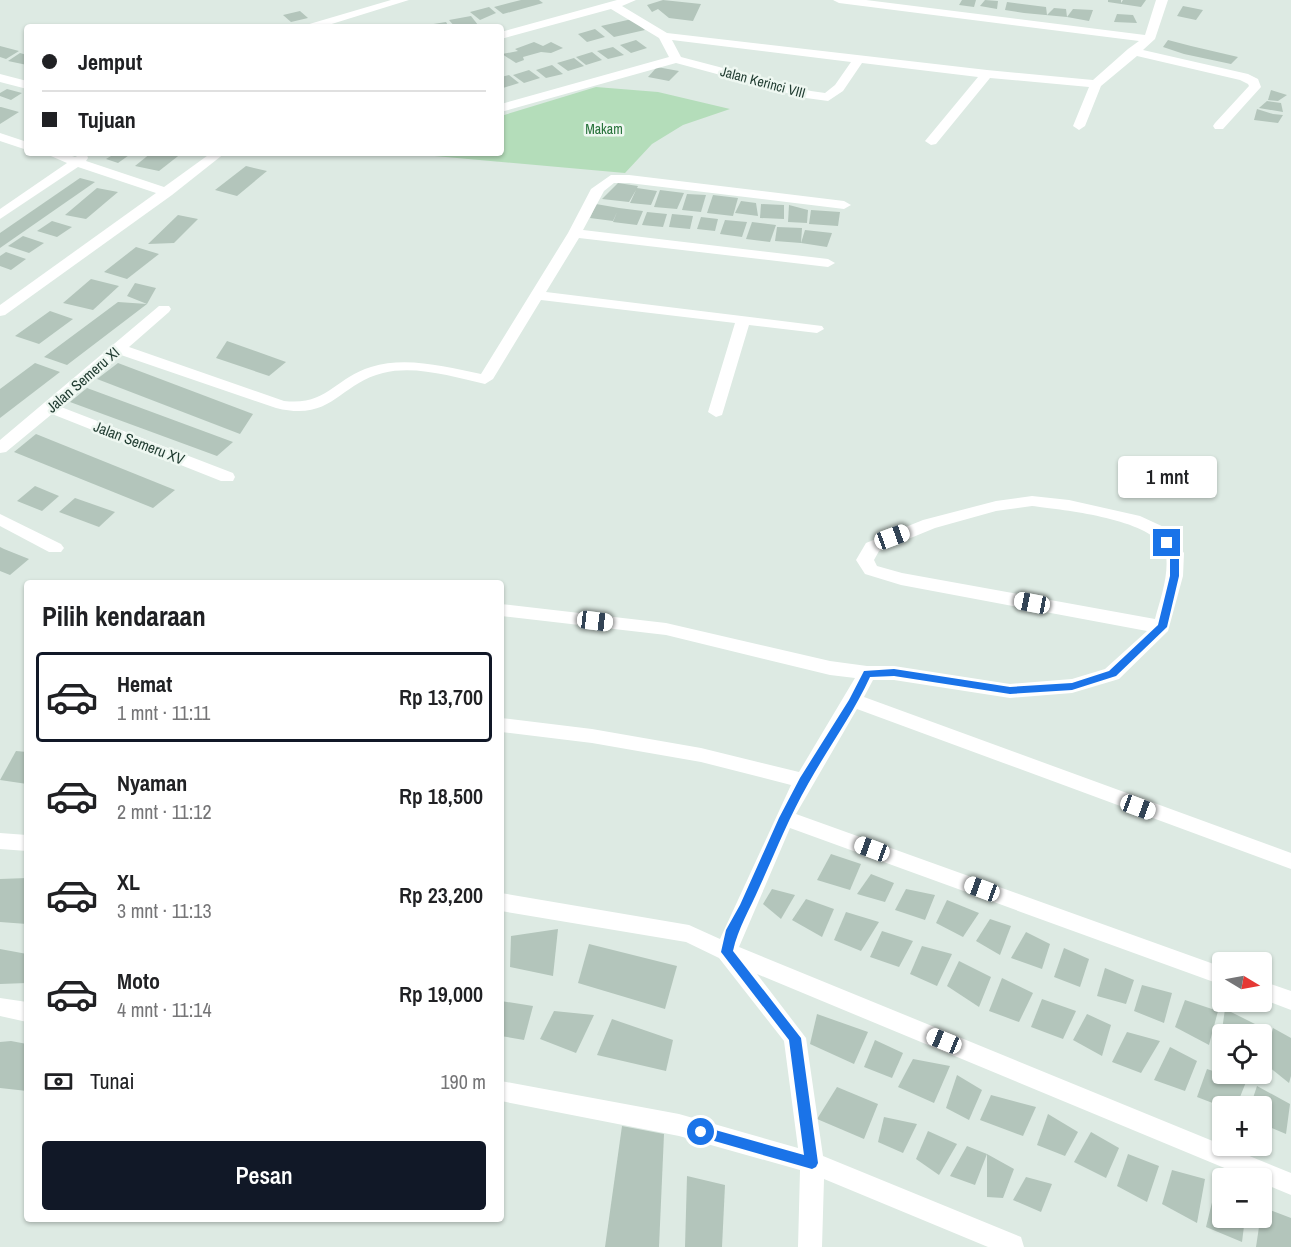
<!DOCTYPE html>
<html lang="id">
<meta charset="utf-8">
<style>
body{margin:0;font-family:"Archivo Narrow",sans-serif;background:#f2f2f2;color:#202124;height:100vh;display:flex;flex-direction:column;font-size:22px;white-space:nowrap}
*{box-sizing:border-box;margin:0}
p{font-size:20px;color:#757577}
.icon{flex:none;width:33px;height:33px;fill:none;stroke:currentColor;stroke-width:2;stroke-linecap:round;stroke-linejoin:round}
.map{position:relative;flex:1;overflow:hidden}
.panel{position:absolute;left:24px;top:580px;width:480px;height:642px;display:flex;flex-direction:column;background:#fff;border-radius:6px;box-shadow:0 2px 4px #0004}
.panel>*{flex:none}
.guide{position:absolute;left:24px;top:24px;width:480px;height:132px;border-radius:6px;box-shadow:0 2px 4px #0004;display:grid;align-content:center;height:132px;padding:0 18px;background:#fff}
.needle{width:39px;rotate:100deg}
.buttons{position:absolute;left:1212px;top:952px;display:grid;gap:12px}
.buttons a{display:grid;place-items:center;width:60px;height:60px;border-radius:6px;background:#fff;box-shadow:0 2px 4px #0004;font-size:30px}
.end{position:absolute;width:27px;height:27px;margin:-14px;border:8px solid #1a73e8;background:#fff;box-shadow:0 0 0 3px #fff}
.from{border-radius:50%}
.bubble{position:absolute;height:42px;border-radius:6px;background:#fff;box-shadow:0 2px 4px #0004;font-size:20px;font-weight:600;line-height:42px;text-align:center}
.car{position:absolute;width:18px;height:36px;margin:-18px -9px;border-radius:8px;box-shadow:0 0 4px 2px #0007;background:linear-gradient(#fff 24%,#345 0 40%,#fff 0 76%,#345 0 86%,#fff 0)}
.guide b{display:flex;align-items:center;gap:21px;height:57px;font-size:22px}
.guide b+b{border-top:2px solid #e0e0e0}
.guide i{width:15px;height:15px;background:#202124}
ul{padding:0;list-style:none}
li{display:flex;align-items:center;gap:18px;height:90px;margin:0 12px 9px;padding:0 6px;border:3px solid transparent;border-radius:6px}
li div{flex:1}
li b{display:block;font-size:22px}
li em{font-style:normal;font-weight:600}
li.active{border-color:#111827}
li>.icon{width:54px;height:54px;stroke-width:1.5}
h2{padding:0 18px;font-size:27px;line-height:72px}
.pay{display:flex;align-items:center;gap:15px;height:66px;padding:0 18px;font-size:22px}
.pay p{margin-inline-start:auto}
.button{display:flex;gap:12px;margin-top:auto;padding:12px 18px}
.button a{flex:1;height:69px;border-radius:6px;background:#111827;color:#fff;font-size:24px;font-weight:600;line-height:69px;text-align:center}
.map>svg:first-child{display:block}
</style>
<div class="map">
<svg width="1291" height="1247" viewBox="0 0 1291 1247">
<rect width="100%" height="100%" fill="#ddeae3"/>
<polygon fill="#b4ddba" points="596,87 658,92 730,109 683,125 652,144 625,173 401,153 501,153 501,116"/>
<g fill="#b3c5bb">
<polygon points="521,0 539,0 543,3 503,14 494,7"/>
<polygon points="663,0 701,4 693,21 669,18 658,9 652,12 647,5"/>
<polygon points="962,0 976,0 974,7 959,5"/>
<polygon points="985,0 998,1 997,9 980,6"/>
<polygon points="1108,0 1121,0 1121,3 1123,0 1146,0 1141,7 1108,2"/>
<polygon points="1007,2 1046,7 1047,15 1054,8 1066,9 1067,17 1024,13 1005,10"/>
<polygon points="1183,6 1203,10 1196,20 1177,16"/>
<polygon points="489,7 496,13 480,20 470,12"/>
<polygon points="1073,9 1093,10 1089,21 1067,17"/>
<polygon points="300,11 308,18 291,22 283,15"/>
<polygon points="1117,14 1133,15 1137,23 1114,22"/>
<polygon points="471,16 478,25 455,27 449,20"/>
<polygon points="632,19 645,30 614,37 601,26"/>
<polygon points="446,22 449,27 421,27 421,26"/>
<polygon points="595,29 605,37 587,42 578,34"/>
<polygon points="636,40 647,48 631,53 620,45"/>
<polygon points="1168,40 1191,46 1238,57 1231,64 1184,54 1163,47"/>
<polygon points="534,42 543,46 551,42 563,48 551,53 541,52 523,57 524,60 516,63 502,54 518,51 515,49"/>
<polygon points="0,46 19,51 6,59 0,57"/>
<polygon points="613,47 624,55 608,59 597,51"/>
<polygon points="592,52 602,60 586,65 576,57"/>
<polygon points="20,53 27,55 27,65 8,61"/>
<polygon points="574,58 584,66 568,71 557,63"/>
<polygon points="552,65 563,74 546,78 536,70"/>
<polygon points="657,67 679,71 669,81 648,77"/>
<polygon points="529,70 540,78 524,83 513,75"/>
<polygon points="509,75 519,83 503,88 501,77"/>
<polygon points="7,89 22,93 11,100 0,96 0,93"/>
<polygon points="1271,90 1287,95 1278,101 1268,100"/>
<polygon points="1267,101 1281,103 1283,112 1259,108"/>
<polygon points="0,107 1,107 19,112 0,124"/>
<polygon points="1257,109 1273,114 1283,115 1278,123 1254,120"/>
<polygon points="116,153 132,153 118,163 106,159"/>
<polygon points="151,153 182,153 159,171 135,166"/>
<polygon points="246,166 267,171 237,196 215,190"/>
<polygon points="80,178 95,182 0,248 0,233"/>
<polygon points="618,183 638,186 637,188 657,191 651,205 630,203 636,190 629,202 602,199"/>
<polygon points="97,188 118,192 86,219 65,215"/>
<polygon points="660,190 684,193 677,209 654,207"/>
<polygon points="687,194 706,195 701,212 682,210"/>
<polygon points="713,195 738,198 733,216 707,213"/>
<polygon points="741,201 756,203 758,216 735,213"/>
<polygon points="596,204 619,208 643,211 637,225 613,222 617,212 613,221 590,218"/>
<polygon points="761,204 784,205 784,219 760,218"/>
<polygon points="789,205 808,210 807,223 788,222"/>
<polygon points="811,210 840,212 838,226 809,224"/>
<polygon points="647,212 667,214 663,227 642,225"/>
<polygon points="672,214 693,216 690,229 669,227"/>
<polygon points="178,215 198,219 174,243 148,244"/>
<polygon points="701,217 718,219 715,231 697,229"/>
<polygon points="725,220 747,222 742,237 720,234"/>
<polygon points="52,221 72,227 57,237 37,231"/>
<polygon points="752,222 776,225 770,242 746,239"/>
<polygon points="777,227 802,228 801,243 775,241"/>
<polygon points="805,230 832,233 827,247 801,243"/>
<polygon points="23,236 44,243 29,253 8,246"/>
<polygon points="136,247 159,254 127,279 104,272"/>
<polygon points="6,252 26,259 11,270 0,266 0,256"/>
<polygon points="91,279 119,286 93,310 63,303"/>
<polygon points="135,283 156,288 147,304 67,365 44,357 118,302 147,304 127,296"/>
<polygon points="50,311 73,319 39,344 15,336"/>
<polygon points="227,341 286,362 269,376 216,358"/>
<polygon points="35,363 60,372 0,418 0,389"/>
<polygon points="118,363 253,414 240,434 97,379"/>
<polygon points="87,388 233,442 217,456 70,402"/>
<polygon points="36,434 175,490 153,508 14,452"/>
<polygon points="35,486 59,496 42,511 17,501"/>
<polygon points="75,498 115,512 99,527 59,512"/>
<polygon points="0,547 4,549 29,559 10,575 0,571"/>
<polygon points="16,751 27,752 27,784 0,780"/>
<polygon points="831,854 861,864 850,890 817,880"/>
<polygon points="871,874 894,883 885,902 857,894"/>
<polygon points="27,878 27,924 0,922 0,879"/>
<polygon points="772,889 795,895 781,919 763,904"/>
<polygon points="906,889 935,895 925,920 895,910"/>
<polygon points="806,899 834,909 822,937 792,920"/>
<polygon points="947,900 979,913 963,937 936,923"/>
<polygon points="846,912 879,922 861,951 834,940"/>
<polygon points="990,919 1011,926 1000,955 976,941"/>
<polygon points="558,929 553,976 510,967 511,936"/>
<polygon points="882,931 913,941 899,967 870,957"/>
<polygon points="1026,932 1050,944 1042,969 1011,958"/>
<polygon points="589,944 677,966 665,1009 578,983"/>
<polygon points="922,946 952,954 937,986 910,974"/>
<polygon points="1064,948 1089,959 1080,987 1054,977"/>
<polygon points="0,949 27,954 27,983 0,984"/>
<polygon points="959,961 991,977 979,1007 947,986"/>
<polygon points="1105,968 1134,980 1126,1004 1097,996"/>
<polygon points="1002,978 1033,993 1019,1022 989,1011"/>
<polygon points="1142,985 1172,993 1164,1023 1134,1011"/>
<polygon points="1042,999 1076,1011 1063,1039 1031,1027"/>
<polygon points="1185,1000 1218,1011 1209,1045 1175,1027"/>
<polygon points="501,1001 533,1006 524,1040 501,1036"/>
<polygon points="1225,1009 1259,1026 1257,1035 1222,1035 1222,1051 1219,1051"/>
<polygon points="554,1011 594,1015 576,1053 540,1039"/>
<polygon points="817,1014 868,1032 854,1064 810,1044"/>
<polygon points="1087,1014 1111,1025 1102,1056 1073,1040"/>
<polygon points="612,1019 673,1040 666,1071 597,1055"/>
<polygon points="1273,1028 1291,1038 1291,1076 1289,1083 1264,1063"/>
<polygon points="1127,1032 1160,1041 1141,1073 1112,1062"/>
<polygon points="875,1040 903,1053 892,1078 864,1067"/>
<polygon points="11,1041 27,1044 27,1091 0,1088 0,1042"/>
<polygon points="1170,1047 1197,1061 1185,1091 1154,1080"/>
<polygon points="913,1059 950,1066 934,1103 898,1087"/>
<polygon points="1207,1069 1246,1082 1236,1107 1223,1107 1197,1097"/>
<polygon points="957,1075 982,1090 969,1120 946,1108"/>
<polygon points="1257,1086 1290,1104 1286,1134 1262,1124 1262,1107 1250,1107"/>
<polygon points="837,1087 878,1104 864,1139 817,1119"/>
<polygon points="991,1095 1036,1107 1023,1136 980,1120"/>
<polygon points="1048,1114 1078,1132 1065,1156 1037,1145"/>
<polygon points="884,1117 917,1124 903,1153 878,1142"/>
<polygon points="622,1126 664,1134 659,1247 605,1247"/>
<polygon points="928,1131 957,1144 939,1175 916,1159"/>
<polygon points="1091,1132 1119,1148 1106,1178 1074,1162"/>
<polygon points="967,1146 987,1154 1014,1169 1003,1198 987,1197 987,1154 975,1185 950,1176"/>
<polygon points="1128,1154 1159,1166 1147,1202 1117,1186"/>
<polygon points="1172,1170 1205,1179 1197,1223 1162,1204"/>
<polygon points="687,1176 725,1185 722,1247 685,1247"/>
<polygon points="1026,1177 1052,1184 1041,1212 1013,1200"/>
<polygon points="1215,1190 1222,1193 1222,1218 1245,1218 1242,1242 1206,1227"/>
<polygon points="1262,1207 1291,1218 1291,1247 1256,1247"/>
</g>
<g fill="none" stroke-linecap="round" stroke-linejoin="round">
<g fill="#fff" fill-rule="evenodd">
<polygon points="391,0 409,0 322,27 304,27 306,25"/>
<path d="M617,0h19l-14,6 45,27 320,37 106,10 35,-31 11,-8 -300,-38 -6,-3h33l279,35 11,-35h12l-13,39 -12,11 105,24 10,5 3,8 -38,42h-8l-2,-3 2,-3 34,-37 -1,-2 -8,-4 -103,-24 -36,30 -16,40 -6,4 -6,-4 16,-39 -99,-9 -54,66 -5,1 -6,-4 53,-64 -116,-14 -19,28 -15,10 -22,-3 -130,-35 -175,49v-8l168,-47 -10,-19 -48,-29 -110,30v-7zM672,40l179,22 -16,23 -10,8 -14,-2 -130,-34z"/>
<polygon points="0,74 27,81 27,89 0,82"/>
<polygon points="0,133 27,142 27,150 0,141"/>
<polygon points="44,153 63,153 75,157 82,154 87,155 88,158 86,161 164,187 211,153 225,153 172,195 5,315 0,316 0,305 156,193 78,167 0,219 0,209 67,163"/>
<path d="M611,175h18l215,26 7,4 -7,4 -215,-26h-15l-10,8 -21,39 245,29 7,4 -7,4 -249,-29 -33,54 276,34 2,3 -7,4 -68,-8 -27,90 -6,2 -8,-5 27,-89 -194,-23 -48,79 -8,5c-32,-7 -69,-19 -102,-11 -45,11 -50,49 -107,35l-155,-53 -60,52 172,66 2,4 -2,4h-12l-169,-67 -46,38 -6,1v-13l159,-134h10l2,3 -2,3 -40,35 155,54c44,5 50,-23 87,-34 36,-11 74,0 110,7l87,-141 23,-44z"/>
<path d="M1032,496l37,4 71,16 26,12 18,25 -1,23 -15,55 -49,48 -47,14 -62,5 -116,-18h-21l-9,17 427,156v16l-434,-160 -61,105 426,153v18l-432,-157 -51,119 552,226v22l-29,-12v-4h-11l-494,-205 49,64 17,118 198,81 3,10h-36l-164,-68 -2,68h-24l2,-77 -121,-34 -178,-35v-20l178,33 119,34 -14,-107 -65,-83 -33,-16 -185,-31v-18l188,32 31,14 71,-154 -90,-23 -109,-19 -91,-11v-14l91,11 109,19 98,24 56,-94 -25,-3 -164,-40 -165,-19v-12l165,19 164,38 37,5h27l116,18 62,-5 33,-10 42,-38 -246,-46 -36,-11 -9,-14 10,-17 57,-23 73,-19zM1032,506c30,4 129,13 134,49 3,21 -6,45 -11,64l-253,-46 -25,-7 -3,-6 5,-9 56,-23 61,-17z"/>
<polygon points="0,514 61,544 64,548 61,552 49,552 0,526"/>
<polygon points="0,833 27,835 27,851 0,849"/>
<polygon points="1262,981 1291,991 1291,1010 1262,999"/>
<polygon points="0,998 27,1002 27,1022 0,1016"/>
</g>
</g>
<path fill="#1a73e8" d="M1164,541h7l8,12v23l-12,51 -51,49 -44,14 -62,4 -116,-18 -24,1c-17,37 -42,71 -62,107 -19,33 -33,69 -49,104 -9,21 -21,40 -26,63l68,87 17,125 -2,4 -4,2 -115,-33 -2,-4 6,-6 103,29 -15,-115 -68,-88 5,-22 14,-25 39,-87 21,-40 49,-78 15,-29 30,-2 116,18 62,-4 37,-12 49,-46 12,-49v-22l-7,-11z"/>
<g text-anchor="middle" stroke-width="5" stroke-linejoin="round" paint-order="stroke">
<g font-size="14" fill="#1e3a2f" stroke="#eef7f1">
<text transform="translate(763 82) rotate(15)" y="5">Jalan Kerinci VIII</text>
</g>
<g font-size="14" fill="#27723a" stroke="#eef7f1">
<text x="604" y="134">Makam</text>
</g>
<g font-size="15" fill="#1e3a2f" stroke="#eef7f1">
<text transform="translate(83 380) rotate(-41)" y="5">Jalan Semeru XI</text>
<text transform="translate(139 443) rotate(21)" y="5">Jalan Semeru XV</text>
</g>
</g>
</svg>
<div class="buttons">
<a><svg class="needle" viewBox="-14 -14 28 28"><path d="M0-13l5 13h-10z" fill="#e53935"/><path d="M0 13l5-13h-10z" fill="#757577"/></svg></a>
<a><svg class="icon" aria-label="locate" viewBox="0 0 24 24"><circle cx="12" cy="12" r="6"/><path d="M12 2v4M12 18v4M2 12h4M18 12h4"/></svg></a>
<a>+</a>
<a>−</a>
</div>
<i class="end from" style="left:701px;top:1132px"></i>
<i class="end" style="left:1167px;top:543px"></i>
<div class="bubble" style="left:1118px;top:456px;width:99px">1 mnt</div>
<i class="car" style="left:892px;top:537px;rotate:70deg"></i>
<i class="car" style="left:1032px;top:603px;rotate:281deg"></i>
<i class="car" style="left:595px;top:621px;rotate:97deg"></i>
<i class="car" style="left:1138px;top:807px;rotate:110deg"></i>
<i class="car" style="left:872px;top:849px;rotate:290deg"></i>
<i class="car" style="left:982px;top:889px;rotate:290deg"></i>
<i class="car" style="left:944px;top:1041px;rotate:292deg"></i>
<div class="guide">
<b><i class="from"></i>Jemput</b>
<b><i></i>Tujuan</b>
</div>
<section class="panel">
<h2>Pilih kendaraan</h2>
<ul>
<li class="active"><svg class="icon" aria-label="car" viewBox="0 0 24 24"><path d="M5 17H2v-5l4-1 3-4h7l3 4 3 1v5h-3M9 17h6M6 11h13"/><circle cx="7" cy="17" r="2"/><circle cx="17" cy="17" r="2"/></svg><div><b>Hemat</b><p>1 mnt · 11:11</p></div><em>Rp 13,700</em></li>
<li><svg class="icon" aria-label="car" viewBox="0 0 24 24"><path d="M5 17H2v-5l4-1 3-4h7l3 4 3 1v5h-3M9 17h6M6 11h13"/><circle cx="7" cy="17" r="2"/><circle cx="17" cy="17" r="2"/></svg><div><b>Nyaman</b><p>2 mnt · 11:12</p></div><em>Rp 18,500</em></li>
<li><svg class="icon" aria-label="car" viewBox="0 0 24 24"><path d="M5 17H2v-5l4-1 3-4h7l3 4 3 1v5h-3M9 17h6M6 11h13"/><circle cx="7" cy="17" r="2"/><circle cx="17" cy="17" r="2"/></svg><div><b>XL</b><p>3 mnt · 11:13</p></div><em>Rp 23,200</em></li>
<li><svg class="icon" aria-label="car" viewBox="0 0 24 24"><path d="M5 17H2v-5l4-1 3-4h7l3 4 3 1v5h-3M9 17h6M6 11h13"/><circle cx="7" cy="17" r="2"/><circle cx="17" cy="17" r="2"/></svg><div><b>Moto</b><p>4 mnt · 11:14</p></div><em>Rp 19,000</em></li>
</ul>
<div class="pay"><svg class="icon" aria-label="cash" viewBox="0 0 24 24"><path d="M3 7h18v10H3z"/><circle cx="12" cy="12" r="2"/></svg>Tunai<p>190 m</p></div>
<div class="button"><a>Pesan</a></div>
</section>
</div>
